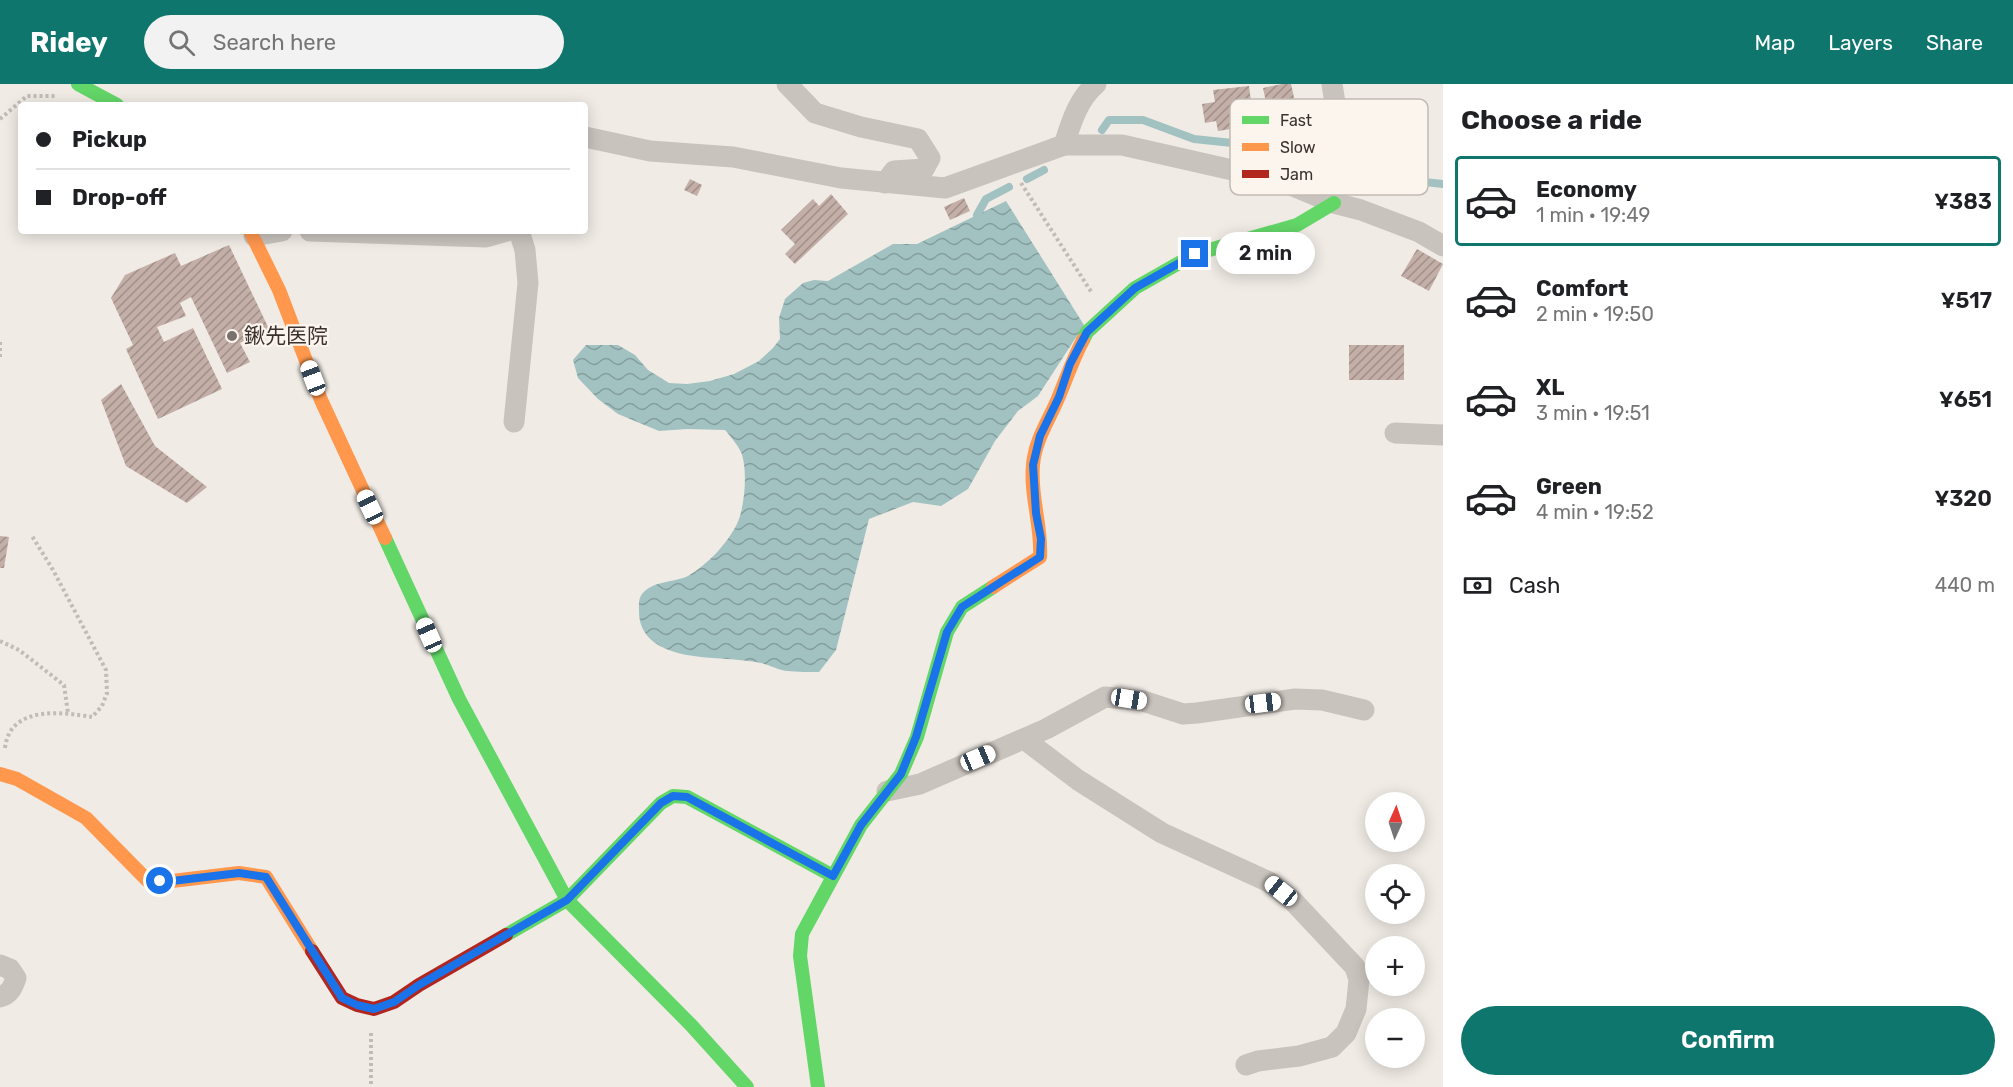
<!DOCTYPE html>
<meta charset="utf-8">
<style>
body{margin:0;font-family:Rubik,"Noto Sans JP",sans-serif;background:#f2f2f2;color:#202124;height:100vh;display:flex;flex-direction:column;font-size:22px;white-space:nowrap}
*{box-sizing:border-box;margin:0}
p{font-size:20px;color:#757577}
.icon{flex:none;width:33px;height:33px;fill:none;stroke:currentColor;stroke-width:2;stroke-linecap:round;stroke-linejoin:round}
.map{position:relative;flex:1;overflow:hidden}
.details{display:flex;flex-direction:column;background:#fff;width:570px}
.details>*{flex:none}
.hud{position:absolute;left:18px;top:18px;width:570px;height:132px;border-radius:6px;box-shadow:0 3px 15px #0003;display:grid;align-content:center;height:132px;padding:0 18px;background:#fff}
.needle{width:39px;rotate:3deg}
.buttons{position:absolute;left:1365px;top:708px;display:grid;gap:12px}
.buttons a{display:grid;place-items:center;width:60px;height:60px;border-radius:50%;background:#fff;box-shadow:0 3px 15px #0003;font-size:30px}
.end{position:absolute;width:27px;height:27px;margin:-14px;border:8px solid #1a73e8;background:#fff;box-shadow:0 0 0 3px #fff}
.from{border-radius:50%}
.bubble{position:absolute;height:42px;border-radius:21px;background:#fff;box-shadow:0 3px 15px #0003;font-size:20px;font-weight:600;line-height:42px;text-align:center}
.car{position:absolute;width:18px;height:36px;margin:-18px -9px;border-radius:8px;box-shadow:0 0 4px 2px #0007;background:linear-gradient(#fff 24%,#345 0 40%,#fff 0 76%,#345 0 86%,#fff 0)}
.hud b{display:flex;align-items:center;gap:21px;height:57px;font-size:22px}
.hud b+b{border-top:2px solid #e0e0e0}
.hud i{width:15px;height:15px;background:#202124}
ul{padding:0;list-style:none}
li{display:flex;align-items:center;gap:18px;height:90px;margin:0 12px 9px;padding:0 6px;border:3px solid transparent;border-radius:6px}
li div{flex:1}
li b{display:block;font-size:22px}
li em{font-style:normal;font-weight:600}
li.active{border-color:#0f766e}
li>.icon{width:54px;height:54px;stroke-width:1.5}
h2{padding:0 18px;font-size:27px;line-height:72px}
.pay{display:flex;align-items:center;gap:15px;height:66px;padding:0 18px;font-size:22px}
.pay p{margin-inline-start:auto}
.action{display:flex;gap:12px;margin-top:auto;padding:12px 18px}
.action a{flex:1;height:69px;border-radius:36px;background:#0f766e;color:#fff;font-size:24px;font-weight:600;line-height:69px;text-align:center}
header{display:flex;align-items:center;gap:36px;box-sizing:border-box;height:84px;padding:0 30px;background:#0f766e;color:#fff}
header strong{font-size:28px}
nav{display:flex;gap:33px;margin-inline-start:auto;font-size:21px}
.search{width:420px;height:54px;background:#f2f2f2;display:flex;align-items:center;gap:15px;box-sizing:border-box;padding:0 21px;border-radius:33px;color:#757577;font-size:22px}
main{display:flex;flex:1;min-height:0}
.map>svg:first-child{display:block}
</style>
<header>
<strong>Ridey</strong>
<div class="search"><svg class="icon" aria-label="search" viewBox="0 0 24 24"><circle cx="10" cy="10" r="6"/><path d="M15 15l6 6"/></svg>Search here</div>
<nav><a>Map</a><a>Layers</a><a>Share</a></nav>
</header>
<main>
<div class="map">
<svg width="1443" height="1003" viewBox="0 0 1443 1003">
<defs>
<pattern id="water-waves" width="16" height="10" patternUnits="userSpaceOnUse" patternTransform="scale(1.5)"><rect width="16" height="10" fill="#a1c2c1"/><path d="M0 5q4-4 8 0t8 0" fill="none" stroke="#849e9d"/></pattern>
<pattern id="building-hatch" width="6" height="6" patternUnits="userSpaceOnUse" patternTransform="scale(1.5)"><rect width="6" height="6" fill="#c3afa7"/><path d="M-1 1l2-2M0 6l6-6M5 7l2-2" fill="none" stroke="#a08f88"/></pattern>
</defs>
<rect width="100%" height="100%" fill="#f0ebe5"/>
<path fill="url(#water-waves)" d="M1006,117l78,124 -46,71 -20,15 -23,30 -27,48 -27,17 -28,-4 -44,17 -33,131 -17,22c-11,0 -22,0 -32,-1 -9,-1 -17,-6 -26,-8 -33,-7 -78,-1 -106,-20 -11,-8 -16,-19 -16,-31 0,-6 -1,-13 3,-18 12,-14 31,-11 46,-18 19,-11 39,-32 49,-52 8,-17 11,-55 4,-72 -4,-8 -10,-15 -16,-22l-38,-1 -28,2 -41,-17 -20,-15 -20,-21 -5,-18 13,-15h32l17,10 13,15 21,13 18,1 23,-3 24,-7 25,-13 14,-13 7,-9 -1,-21 6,-19 18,-16 11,-3 14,1 65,-37h24z"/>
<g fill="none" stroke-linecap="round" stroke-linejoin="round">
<g stroke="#a1c2c1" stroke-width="8">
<polyline points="1102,46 1109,36 1143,36 1194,55 1271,63 1265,79 1305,86"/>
<polyline points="1344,93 1380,93 1443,100"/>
<polyline points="1027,95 1044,86"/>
<polyline points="977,131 986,115 1009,103"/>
</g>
</g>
<g fill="url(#building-hatch)">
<polygon points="1282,0 1291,0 1302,49 1274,55 1263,4"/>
<polygon points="1249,2 1253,32 1235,35 1237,44 1218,47 1216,37 1205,39 1202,20 1215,18 1213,6"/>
<polygon points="690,95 702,101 697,112 684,106"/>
<polygon points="831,110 848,130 795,180 785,170 795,160 781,146 813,115 819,122"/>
<polygon points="964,114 970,127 950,136 944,123"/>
<polygon points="229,161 269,245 240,259 250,278 227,289 191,213 180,219 186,232 157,243 164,258 193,244 222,305 158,335 126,265 133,261 111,214 125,191 175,169 181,182"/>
<polygon points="1417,165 1443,180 1429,207 1401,192"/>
<rect x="1349" y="261" width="55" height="35"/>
<polygon points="121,300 155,362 207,403 187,419 126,382 101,316"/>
<polygon points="0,452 9,453 4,484 0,484"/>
</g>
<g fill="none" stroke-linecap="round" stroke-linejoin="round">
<g stroke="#c2bbb6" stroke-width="4" stroke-dasharray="3 3" stroke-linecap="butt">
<polyline points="0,35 27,12 55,12"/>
<polyline points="1021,99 1092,209"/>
<polyline points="0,258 0,276"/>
<polyline points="0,557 19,566 64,601 68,629"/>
<path d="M5,664c5,-43 57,-36 87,-31l10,-11 5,-13 -1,-23 -53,-100 -21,-34"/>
<polyline points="371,949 371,1003"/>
</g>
<g stroke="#c9c3be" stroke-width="21">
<polyline points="787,0 815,29 861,43 918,55 930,74 924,85 894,87 885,99"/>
<polyline points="585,53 650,67 733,73 841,94 945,104 1064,61 1122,61 1281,97 1334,119 1361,126 1419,148 1443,162"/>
<path d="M1064,61c7,-22 14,-46 32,-61"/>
<polyline points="1321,114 1338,38 1332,0"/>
<polyline points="310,147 486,153 507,147"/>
<polyline points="254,152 282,147"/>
<polyline points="514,338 528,199 525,166 519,147"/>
<polyline points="1395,349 1443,351"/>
<polyline points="1024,655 1078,696 1162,749 1269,798 1293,817 1355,883 1359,896 1356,925 1346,949 1332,963 1299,972 1258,977 1246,981"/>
<polyline points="887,707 920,700 1046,645 1105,613 1143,617 1183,630 1197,629 1295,615 1322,616 1364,626"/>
<path d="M0,881l10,4 6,9c-3,9 -6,16 -16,19"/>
</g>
<g stroke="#63d668" stroke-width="14">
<polyline points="78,0 117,21"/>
<polyline points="1083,256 1087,248 1135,204 1195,170 1297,141 1334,119"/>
<polyline points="385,454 459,615 567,816 691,941 747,1003"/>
<polyline points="506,851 567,816 661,719 673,712 687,713 833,792"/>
<polyline points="818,1003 800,872 802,850 861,741 901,690 917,653 947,548 962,523 993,503"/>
</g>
<g stroke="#ff974d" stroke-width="14">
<polyline points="250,147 279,206 321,316 385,454"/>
<path d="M993,503l47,-30c2,-31 -10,-61 -7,-92 2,-26 17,-46 26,-69 8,-19 14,-37 24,-56"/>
<polyline points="0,690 17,695 86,734 147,796 172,797 239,789 266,793 312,867"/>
</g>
<polyline stroke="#b3261e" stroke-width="14" points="312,867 342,914 357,921 374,925 394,918 419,901 506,851"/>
</g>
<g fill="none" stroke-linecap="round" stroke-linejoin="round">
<polyline stroke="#1a73e8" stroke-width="8" points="160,797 172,797 239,789 266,793 342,914 357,921 374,925 394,918 419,901 567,816 661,719 673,712 687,713 833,792 861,741 901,690 916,653 947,548 962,523 1040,473 1041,455 1036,429 1033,381 1040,352 1059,313 1070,280 1087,248 1135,204 1195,170"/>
</g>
<circle fill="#7a716c" stroke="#fbf5ee" stroke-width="2" cx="232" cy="252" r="6"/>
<g text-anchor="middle" stroke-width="4.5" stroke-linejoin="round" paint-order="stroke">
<g font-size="21" fill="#3b302b" stroke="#fbf5ee" text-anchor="start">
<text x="244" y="259">鍬先医院</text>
</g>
</g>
<rect x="1230" y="15" width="198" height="96" rx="9" fill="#fbf5ee" stroke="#c1bab4" stroke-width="1.5"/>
<rect x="1242" y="32" width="27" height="8" fill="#63d668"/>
<rect x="1242" y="59" width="27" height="8" fill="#ff974d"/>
<rect x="1242" y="86" width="27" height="8" fill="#b3261e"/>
<g font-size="16" fill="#3b302b">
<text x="1280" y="42">Fast</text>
<text x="1280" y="69">Slow</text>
<text x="1280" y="96">Jam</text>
</g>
</svg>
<div class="buttons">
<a><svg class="needle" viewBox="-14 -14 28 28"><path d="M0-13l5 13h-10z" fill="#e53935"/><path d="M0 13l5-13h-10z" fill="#757577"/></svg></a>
<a><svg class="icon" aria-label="locate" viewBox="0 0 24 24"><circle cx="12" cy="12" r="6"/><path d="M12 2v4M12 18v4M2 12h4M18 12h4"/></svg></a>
<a>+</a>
<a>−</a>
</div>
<i class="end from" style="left:160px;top:797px"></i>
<i class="end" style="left:1195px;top:170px"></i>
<div class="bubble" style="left:1216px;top:148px;width:99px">2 min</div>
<i class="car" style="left:313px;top:294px;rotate:339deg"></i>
<i class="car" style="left:370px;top:423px;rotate:335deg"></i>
<i class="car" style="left:429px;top:551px;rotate:336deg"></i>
<i class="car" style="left:1129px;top:615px;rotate:99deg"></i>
<i class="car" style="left:1263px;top:619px;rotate:83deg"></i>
<i class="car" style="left:978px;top:674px;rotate:67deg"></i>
<i class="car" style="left:1281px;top:807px;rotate:309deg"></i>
<div class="hud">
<b><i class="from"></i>Pickup</b>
<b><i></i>Drop-off</b>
</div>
</div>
<section class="details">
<h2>Choose a ride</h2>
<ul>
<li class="active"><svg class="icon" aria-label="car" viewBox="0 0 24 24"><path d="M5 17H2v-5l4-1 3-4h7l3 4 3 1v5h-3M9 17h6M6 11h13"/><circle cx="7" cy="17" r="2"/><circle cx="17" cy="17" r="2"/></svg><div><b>Economy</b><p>1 min · 19:49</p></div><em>¥383</em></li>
<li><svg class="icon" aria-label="car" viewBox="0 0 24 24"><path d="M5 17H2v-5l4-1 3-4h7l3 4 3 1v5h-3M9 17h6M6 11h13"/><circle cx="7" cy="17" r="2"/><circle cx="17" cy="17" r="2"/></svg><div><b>Comfort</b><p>2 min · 19:50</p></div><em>¥517</em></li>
<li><svg class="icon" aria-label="car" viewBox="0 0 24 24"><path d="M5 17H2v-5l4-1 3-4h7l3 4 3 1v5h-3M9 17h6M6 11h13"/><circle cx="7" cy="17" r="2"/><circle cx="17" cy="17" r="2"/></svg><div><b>XL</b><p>3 min · 19:51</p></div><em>¥651</em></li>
<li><svg class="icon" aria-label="car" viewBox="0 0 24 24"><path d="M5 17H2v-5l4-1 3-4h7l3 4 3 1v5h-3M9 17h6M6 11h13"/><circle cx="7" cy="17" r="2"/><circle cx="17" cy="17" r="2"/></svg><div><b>Green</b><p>4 min · 19:52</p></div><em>¥320</em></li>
</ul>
<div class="pay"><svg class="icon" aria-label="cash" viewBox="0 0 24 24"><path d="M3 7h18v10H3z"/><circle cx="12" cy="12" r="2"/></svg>Cash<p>440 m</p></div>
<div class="action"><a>Confirm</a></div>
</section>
</main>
